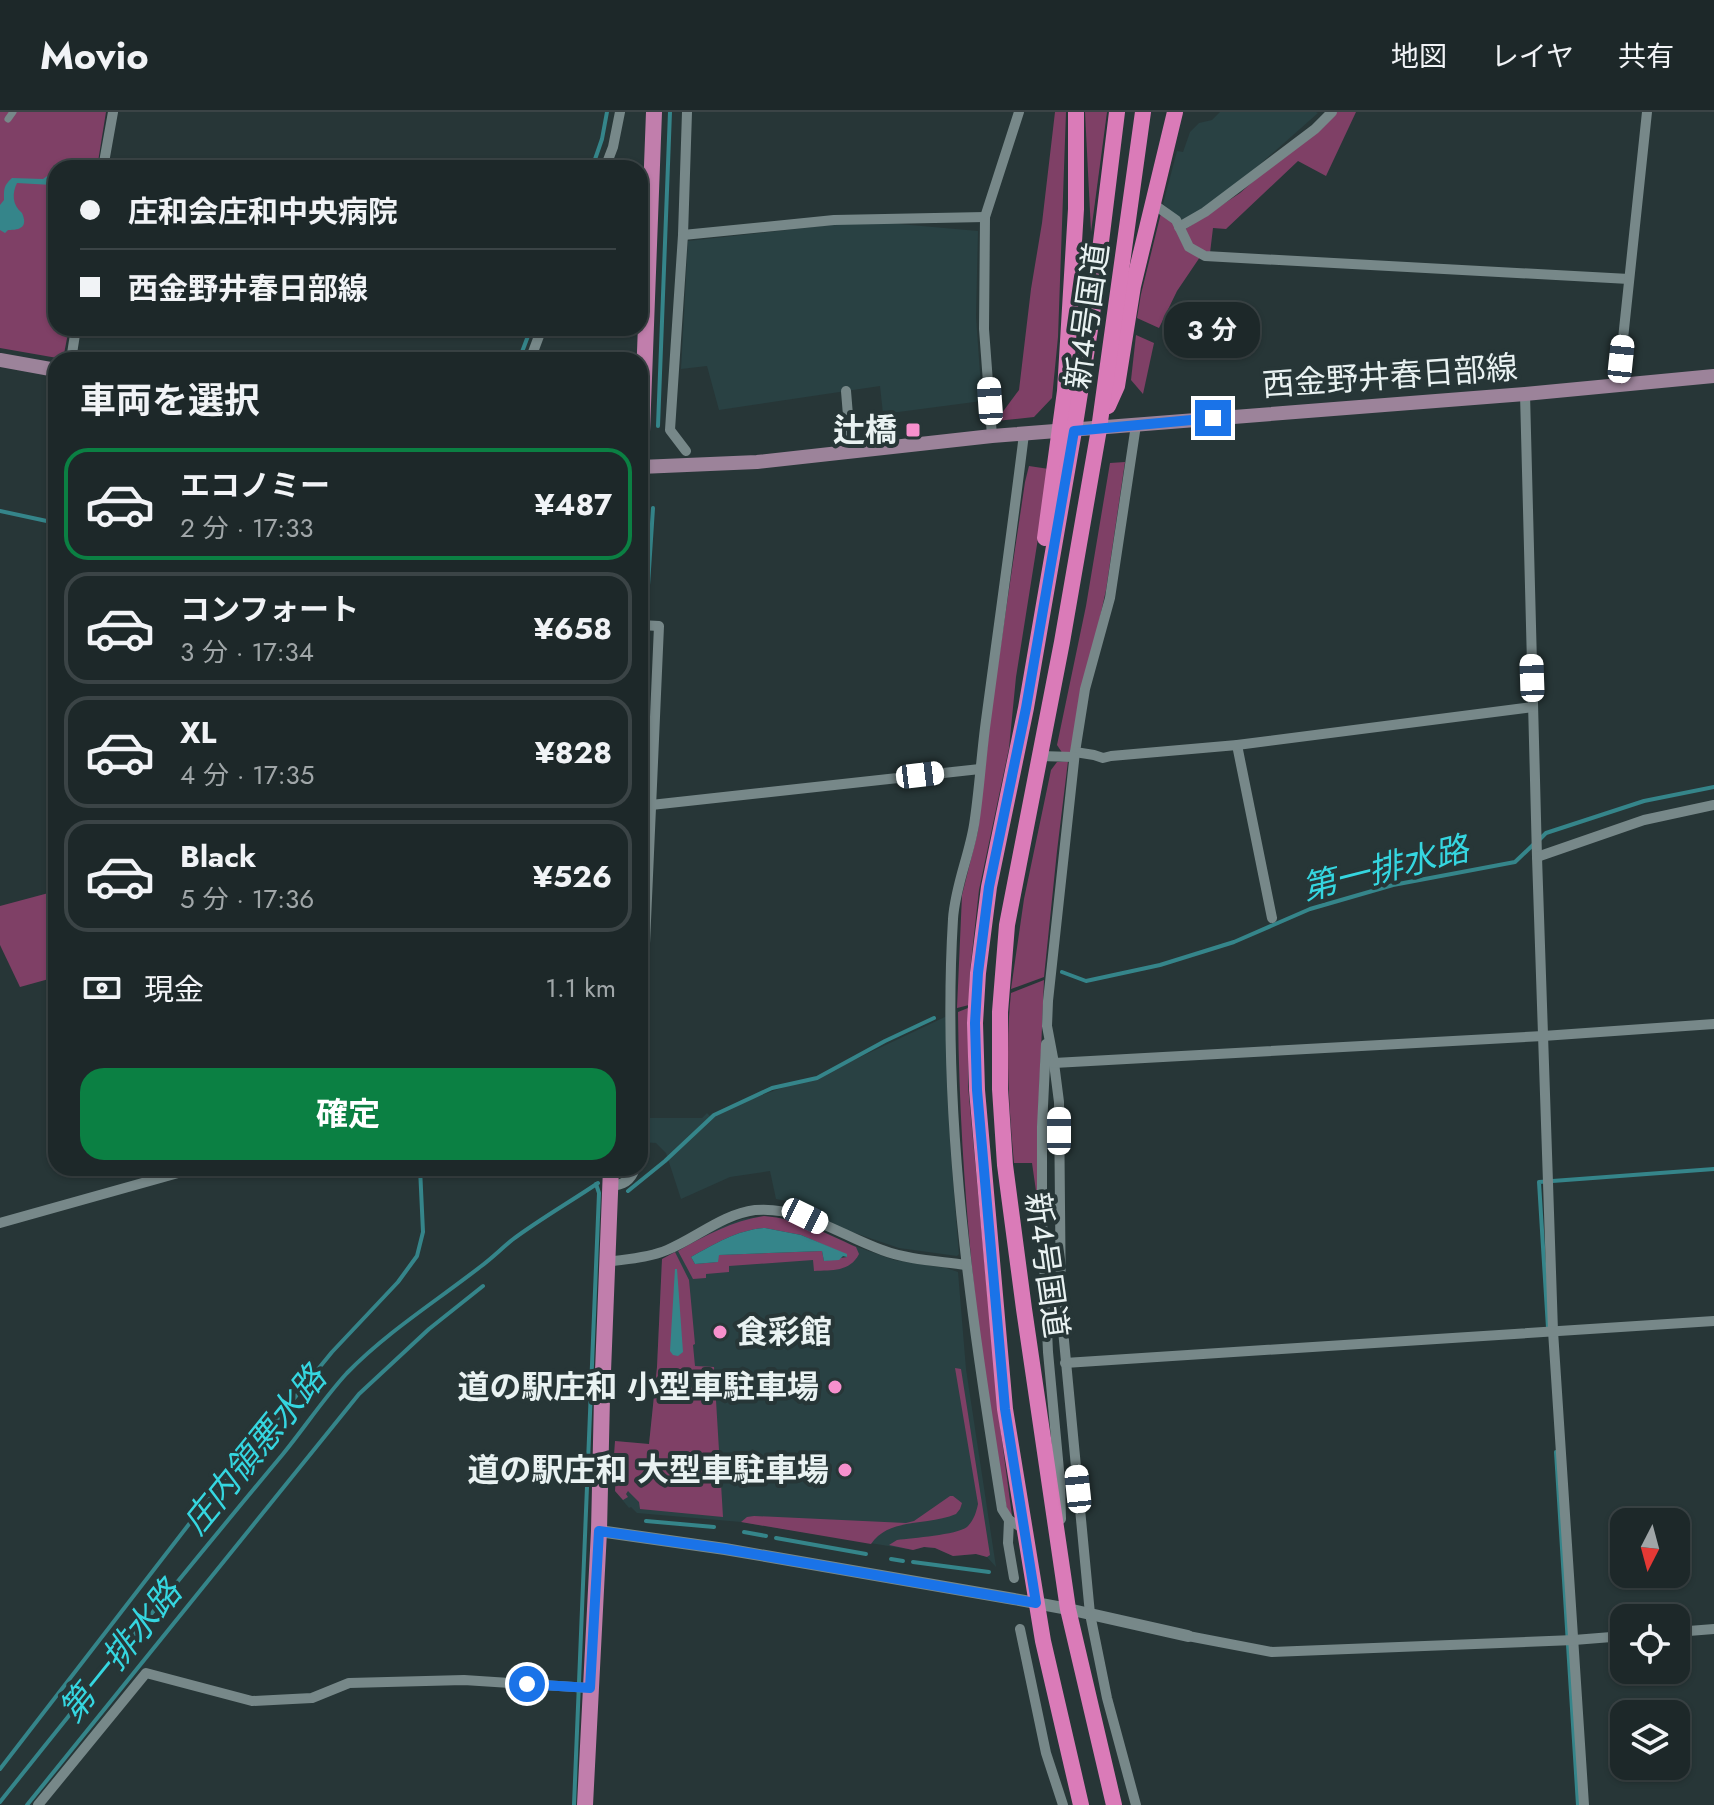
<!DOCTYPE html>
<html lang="ja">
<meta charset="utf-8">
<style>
body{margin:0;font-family:Jost,"Noto Sans JP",sans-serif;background:#2a3435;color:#f1f3f6;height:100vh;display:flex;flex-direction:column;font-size:30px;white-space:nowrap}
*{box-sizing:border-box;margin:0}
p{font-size:26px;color:#a0a6a8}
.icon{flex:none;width:44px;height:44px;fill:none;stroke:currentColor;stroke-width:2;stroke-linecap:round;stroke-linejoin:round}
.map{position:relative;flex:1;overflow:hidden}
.side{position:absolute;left:48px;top:240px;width:600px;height:824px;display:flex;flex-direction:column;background:#1d2829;border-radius:24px;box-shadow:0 2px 6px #0004,0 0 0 2px #3b4446}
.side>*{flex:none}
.top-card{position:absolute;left:48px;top:48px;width:600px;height:176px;border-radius:24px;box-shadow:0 2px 6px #0004,0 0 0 2px #3b4446;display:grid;align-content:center;height:176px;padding:0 32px;background:#1d2829}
.needle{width:52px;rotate:186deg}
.controls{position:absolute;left:1610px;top:1396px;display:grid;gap:16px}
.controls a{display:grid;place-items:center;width:80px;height:80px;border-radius:16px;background:#1d2829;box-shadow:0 2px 6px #0004,0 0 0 2px #3b4446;font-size:40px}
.end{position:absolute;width:36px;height:36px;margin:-18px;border:10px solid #1a73e8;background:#fff;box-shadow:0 0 0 4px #fff}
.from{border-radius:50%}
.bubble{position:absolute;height:56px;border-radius:24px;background:#1d2829;box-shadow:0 2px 6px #0004,0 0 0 2px #3b4446;font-size:26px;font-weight:700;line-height:56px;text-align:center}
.car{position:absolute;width:24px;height:48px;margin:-24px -12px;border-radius:10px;box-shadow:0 0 6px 2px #0007;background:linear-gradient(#fff 24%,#345 0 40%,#fff 0 76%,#345 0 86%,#fff 0)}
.top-card b{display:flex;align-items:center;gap:28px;height:76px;font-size:30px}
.top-card b+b{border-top:2px solid #3b4446}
.top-card i{width:20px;height:20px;background:#f1f3f6}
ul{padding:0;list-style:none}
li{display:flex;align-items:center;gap:24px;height:112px;margin:0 16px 12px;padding:0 16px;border:4px solid #3b4446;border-radius:24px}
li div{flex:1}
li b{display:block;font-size:30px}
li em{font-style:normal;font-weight:700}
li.selected{border-color:#0b8043}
li>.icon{width:72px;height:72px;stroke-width:1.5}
h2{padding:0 32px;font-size:36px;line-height:96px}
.pay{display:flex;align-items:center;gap:20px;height:88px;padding:0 32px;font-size:30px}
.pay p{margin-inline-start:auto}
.primary-button{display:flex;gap:16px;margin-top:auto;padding:16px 32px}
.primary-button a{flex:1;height:92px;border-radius:24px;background:#0b8043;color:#fff;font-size:32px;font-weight:700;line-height:92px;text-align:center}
header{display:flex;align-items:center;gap:48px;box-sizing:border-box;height:112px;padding:0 40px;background:#1d2829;border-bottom:2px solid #3b4446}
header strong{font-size:38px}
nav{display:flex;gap:44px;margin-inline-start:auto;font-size:28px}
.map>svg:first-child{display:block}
</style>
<header>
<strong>Movio</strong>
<nav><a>地図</a><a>レイヤ</a><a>共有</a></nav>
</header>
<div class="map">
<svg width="1714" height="1693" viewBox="0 0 1714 1693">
<rect width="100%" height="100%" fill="#273637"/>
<g fill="#294143">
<polygon points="1220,0 1316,0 1318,1 1241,69 1183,110 1163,92 1177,39 1183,40 1190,20 1199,11 1212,8"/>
<polygon points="888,111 978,119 976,205 982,289 883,302 880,274 719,298 707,254 681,257 688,129 840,112"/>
<polygon points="947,904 950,1031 959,1142 957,1144 899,1136 846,1118 791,1090 776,1087 770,1059 730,1065 681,1087 666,1041 656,1031 641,1030 643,1006 702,1006 707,1001 711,1005 754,986 790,973 816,966"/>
<polygon points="764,1104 790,1107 807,1112 852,1133 894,1148 946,1156 958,1160 966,1257 996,1455 987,1445 976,1442 953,1444 935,1436 924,1435 913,1438 741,1410 637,1401 631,1395 629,1396 615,1379 617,1345 614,1344 615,1329 649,1332 657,1255 662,1147 721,1115 742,1107"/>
</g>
<g fill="#7f4066" fill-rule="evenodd">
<polygon points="0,0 106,0 97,56 56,56 56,216 69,216 63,247 0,236"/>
<polygon points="1055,0 1066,0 1058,225 1052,286 1034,305 996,309 1019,278 1031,177 1042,111"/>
<polygon points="1085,0 1107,0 1091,120"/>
<polygon points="1332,0 1356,0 1326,64 1298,49 1226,117 1213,116 1210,141 1194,136 1184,118 1240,81"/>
<path d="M1161,101c4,2 8,5 11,8 13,17 3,26 28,36l-23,34 -18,37 -22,-10 4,-24z"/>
<polygon points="1136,223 1154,231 1143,282 1131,268"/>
<polygon points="1125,350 1106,478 1070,641 1063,642 1057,633 1086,494 1110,351"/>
<polygon points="1029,354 1049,357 1016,565 1009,636 979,778 970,859 969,893 957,896 962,783 978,719 992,592 1025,370"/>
<polygon points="1068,649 1057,739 1044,865 1011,877 1024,787 1051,658 1057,650"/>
<polygon points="56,779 56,865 20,875 0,833 0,794"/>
<path d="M1044,868l-7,164v54l-5,-35h-18c-5,-56 -9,-114 -3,-170z"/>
<path d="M968,896v78l31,332 13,98 -5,-6c-9,-50 -19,-100 -25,-151 -14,-115 -23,-231 -24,-347z"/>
<path d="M764,1104c34,3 62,17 92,31l3,7c-9,18 -27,16 -45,17l-1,-11 -84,6v6l-23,2v4l-13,1 -15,-28c28,-16 54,-30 86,-35zM765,1116l36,7 46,20v2l-23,4 -2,-10 -104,4 -1,7 -22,2 -4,-7c24,-13 46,-27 74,-29z"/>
<polygon points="675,1140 689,1168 695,1232 693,1233 695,1254 714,1255 723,1405 640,1397 639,1390 628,1379 626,1382 628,1385 623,1388 615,1379 617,1345 614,1344 615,1329 649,1332 657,1255 662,1147"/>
<path d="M955,1256l6,1 29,186 -3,2 -11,-3 -23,2 -18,-8 -11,-1 -11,3 -24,-5 8,-5c16,-2 59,-5 70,-13 7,-7 9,-14 11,-23z"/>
<path d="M950,1384h3l9,7 -2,6 -4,5c-27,12 -67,3 -85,30l-130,-22 6,-5 7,-1 152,7 8,-2z"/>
</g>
<g fill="#35858a">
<path d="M56,58v13l-4,2 -35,-2c-5,10 -5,22 5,30 6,14 -1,17 -14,17l-3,3 -5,-3v-25l4,-5c0,-10 -1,-14 8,-22l31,1z"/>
<path d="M765,1116l36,7 46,19v3l-4,-1 -4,4 -15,1 -2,-10 -103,4 -1,7 -23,2 -4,-7c24,-13 46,-27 74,-29z"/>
<polygon points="675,1157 677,1157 683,1240 678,1244 673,1243 670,1239"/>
</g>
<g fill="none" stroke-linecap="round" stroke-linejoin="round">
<g stroke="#35858a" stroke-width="4">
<polyline points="592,56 602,27 607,0"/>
<polyline points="519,248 531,216"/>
<polyline points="658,314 670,0"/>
<polyline points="0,399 56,411"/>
<polyline points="640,718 648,473 653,396"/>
<polyline points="1540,727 1546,721 1644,689 1714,675"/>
<polyline points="1062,860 1086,869 1160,853 1234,830 1310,797 1393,773 1515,750 1534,732"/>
<polyline points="628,1079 665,1049 714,1003 772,976 817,966 885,929 934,906"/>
<polyline points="1548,1216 1539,1070 1714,1057"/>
<polyline points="1556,1340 1578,1693"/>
<polyline points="646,1409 714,1415"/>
<polyline points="744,1420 766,1424"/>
<polyline points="776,1426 866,1442"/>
<polyline points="891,1447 903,1449"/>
<polyline points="913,1450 989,1460"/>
<polyline points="0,1657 203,1394 248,1343 332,1240 398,1170 417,1144 423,1120 420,1056"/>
<path d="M0,1690c93,-117 187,-233 283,-348 22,-27 41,-56 64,-81 40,-41 88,-71 133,-106 11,-8 21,-18 32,-27 28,-21 58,-38 86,-57"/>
<polyline points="27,1693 359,1282 429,1217 483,1174"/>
<polyline points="574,1693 599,1081 596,1072"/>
</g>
<polyline stroke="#778889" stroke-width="7" points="8,7 13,0"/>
<g stroke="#778889" stroke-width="10">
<polyline points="103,56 113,0"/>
<polyline points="605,56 613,35 620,0"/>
<polyline points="1152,91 1176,108 1189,135 1205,144 1629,167"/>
<polyline points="1179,115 1205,100 1315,17 1332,0"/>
<polyline points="683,123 834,108 985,105"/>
<polyline points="71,248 76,216"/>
<polyline points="530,248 542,216"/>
<polyline points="1618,274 1647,0"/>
<polyline points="846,279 851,340"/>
<polyline points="1525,282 1537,745 1553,1219 1584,1693"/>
<polyline points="1136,313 1110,486 1085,577 1075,640 1048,889 1047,914 1054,951 1059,990 1061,1197 1090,1502 1107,1586 1136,1693"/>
<polyline points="992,324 984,217 985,105 1019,0"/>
<polyline points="686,339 670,318 683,123 687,0"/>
<polyline points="640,513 659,514 640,945"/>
<polyline points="1237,633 1272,806"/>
<polyline points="1075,640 1094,643 1103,646 1111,644 1237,633 1533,595"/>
<polyline points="1040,644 1074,645"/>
<polyline points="640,693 651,693 980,657"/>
<polyline points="1537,745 1644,708 1714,693"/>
<polyline points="1046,932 1042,1015 1042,1108 1048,1240 1060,1369 1061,1407"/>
<polyline points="1054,951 1543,924 1714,912"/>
<polyline points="640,1013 640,1043"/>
<path d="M610,1074c13,-1 21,-5 25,-18"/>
<polyline points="0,1111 196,1056"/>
<path d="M607,1150c20,-3 41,-4 60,-12 29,-12 56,-36 88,-40 47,-4 85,25 127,40 26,10 57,11 84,15"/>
<polyline points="1065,1251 1714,1209"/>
<polyline points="1009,1408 1008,1431 1014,1466"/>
<path d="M1023,1416l-14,-8 -7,-11c-31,-195 -61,-391 -49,-590 2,-32 16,-63 21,-94 5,-32 7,-65 11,-97 13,-98 27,-196 39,-294"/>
<polyline points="1020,1517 1046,1641 1063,1693"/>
<polyline points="1676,1520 1714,1517"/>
<polyline points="1188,1524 1272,1540 1574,1528 1624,1524"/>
<polyline points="38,1693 146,1561 252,1589 312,1586 349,1571 464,1568 590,1576"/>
</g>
<polyline stroke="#778889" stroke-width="12" points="599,1419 725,1437 1014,1487 1068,1497 1188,1524"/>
<g stroke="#9c839a" stroke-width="14">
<polyline points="0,248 56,258"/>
<polyline points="640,355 757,350 992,324 1525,282 1714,264"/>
</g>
<g stroke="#c17eac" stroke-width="16">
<polyline points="640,373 654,0"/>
<polyline points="585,1693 599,1419 602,1285 611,1056"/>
</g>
<g stroke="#da7bb8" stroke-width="16">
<polyline points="1108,294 1117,274 1133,174 1175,0"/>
<polyline points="1045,426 1065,279 1076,97 1076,0"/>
<polyline points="1081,1693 1043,1529 1005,1297 977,978 975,911 978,861 989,775 1026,596 1074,319 1091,211 1117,0"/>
<polyline points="1114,1693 1068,1497 1024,1197 1005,1053 1000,977 1000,900 1007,813 1062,530 1099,317 1143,0"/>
</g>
</g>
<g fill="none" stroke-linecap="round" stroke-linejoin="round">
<polyline stroke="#1a73e8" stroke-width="10" points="527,1572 590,1576 599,1419 725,1437 1036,1491 1005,1297 977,978 975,911 978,861 989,775 1026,596 1074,319 1213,306"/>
</g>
<g fill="#f790cd" stroke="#273637" stroke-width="3">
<rect x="905" y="310" width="16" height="16" rx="4"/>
<circle cx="720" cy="1220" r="8"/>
<circle cx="835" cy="1275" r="8"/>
<circle cx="845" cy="1358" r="8"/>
</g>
<g text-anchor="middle" stroke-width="8" stroke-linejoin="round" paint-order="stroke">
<g font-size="32" fill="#e9f2f2" stroke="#273637">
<text transform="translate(1087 204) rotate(-82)" y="11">新4号国道</text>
<text transform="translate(1390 264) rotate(-4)" y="11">西金野井春日部線</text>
<text transform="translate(1047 1153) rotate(82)" y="11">新4号国道</text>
</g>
<g font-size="32" font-weight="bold" fill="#e9f2f2" stroke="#273637" text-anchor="end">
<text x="897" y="329">辻橋</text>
<text x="736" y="1231" text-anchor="start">食彩館</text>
<text x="819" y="1286">道の駅庄和 小型車駐車場</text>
<text x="829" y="1369">道の駅庄和 大型車駐車場</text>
</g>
<g font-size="34" font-style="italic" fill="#35d6e0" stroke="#273637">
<text transform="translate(1385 756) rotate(-14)" y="12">第一排水路</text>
<text transform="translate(254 1338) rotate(-51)" y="12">庄内領悪水路</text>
<text transform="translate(120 1539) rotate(-51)" y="12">第一排水路</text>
</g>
</g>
</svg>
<div class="controls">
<a><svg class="needle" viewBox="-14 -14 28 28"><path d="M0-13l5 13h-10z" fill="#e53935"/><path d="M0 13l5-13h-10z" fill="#a0a6a8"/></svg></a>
<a><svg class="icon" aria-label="locate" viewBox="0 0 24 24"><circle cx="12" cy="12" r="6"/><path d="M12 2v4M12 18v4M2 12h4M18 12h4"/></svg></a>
<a><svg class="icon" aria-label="layers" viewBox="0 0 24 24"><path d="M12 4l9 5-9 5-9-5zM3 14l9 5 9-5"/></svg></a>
</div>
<i class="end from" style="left:527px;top:1572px"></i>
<i class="end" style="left:1213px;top:306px"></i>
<div class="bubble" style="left:1164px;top:190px;width:96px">3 分</div>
<i class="car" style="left:1621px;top:247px;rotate:6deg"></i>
<i class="car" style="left:990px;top:289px;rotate:356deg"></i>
<i class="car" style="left:1532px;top:566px;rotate:358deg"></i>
<i class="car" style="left:920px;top:663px;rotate:83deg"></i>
<i class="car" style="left:1059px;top:1019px;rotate:0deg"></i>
<i class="car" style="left:805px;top:1104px;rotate:116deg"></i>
<i class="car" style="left:1078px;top:1377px;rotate:354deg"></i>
<div class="top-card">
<b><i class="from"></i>庄和会庄和中央病院</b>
<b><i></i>西金野井春日部線</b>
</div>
<section class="side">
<h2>車両を選択</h2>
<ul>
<li class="selected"><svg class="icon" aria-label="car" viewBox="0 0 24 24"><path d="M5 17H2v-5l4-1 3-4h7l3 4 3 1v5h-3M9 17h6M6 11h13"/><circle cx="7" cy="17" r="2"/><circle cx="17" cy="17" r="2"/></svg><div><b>エコノミー</b><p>2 分 · 17:33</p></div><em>¥487</em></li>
<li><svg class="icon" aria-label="car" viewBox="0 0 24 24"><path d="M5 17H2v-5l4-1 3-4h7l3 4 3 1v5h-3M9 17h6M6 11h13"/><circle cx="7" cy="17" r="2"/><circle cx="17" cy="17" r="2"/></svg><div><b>コンフォート</b><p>3 分 · 17:34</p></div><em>¥658</em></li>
<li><svg class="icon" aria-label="car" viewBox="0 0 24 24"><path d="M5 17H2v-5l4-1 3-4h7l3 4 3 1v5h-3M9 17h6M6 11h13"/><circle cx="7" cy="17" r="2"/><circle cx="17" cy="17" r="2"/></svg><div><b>XL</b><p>4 分 · 17:35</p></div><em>¥828</em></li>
<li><svg class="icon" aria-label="car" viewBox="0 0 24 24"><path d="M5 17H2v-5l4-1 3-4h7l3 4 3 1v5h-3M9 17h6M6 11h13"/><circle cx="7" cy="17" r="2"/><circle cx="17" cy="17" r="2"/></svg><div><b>Black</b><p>5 分 · 17:36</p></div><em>¥526</em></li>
</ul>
<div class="pay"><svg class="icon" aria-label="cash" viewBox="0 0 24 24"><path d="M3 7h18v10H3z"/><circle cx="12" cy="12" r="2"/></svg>現金<p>1.1 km</p></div>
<div class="primary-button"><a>確定</a></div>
</section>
</div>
